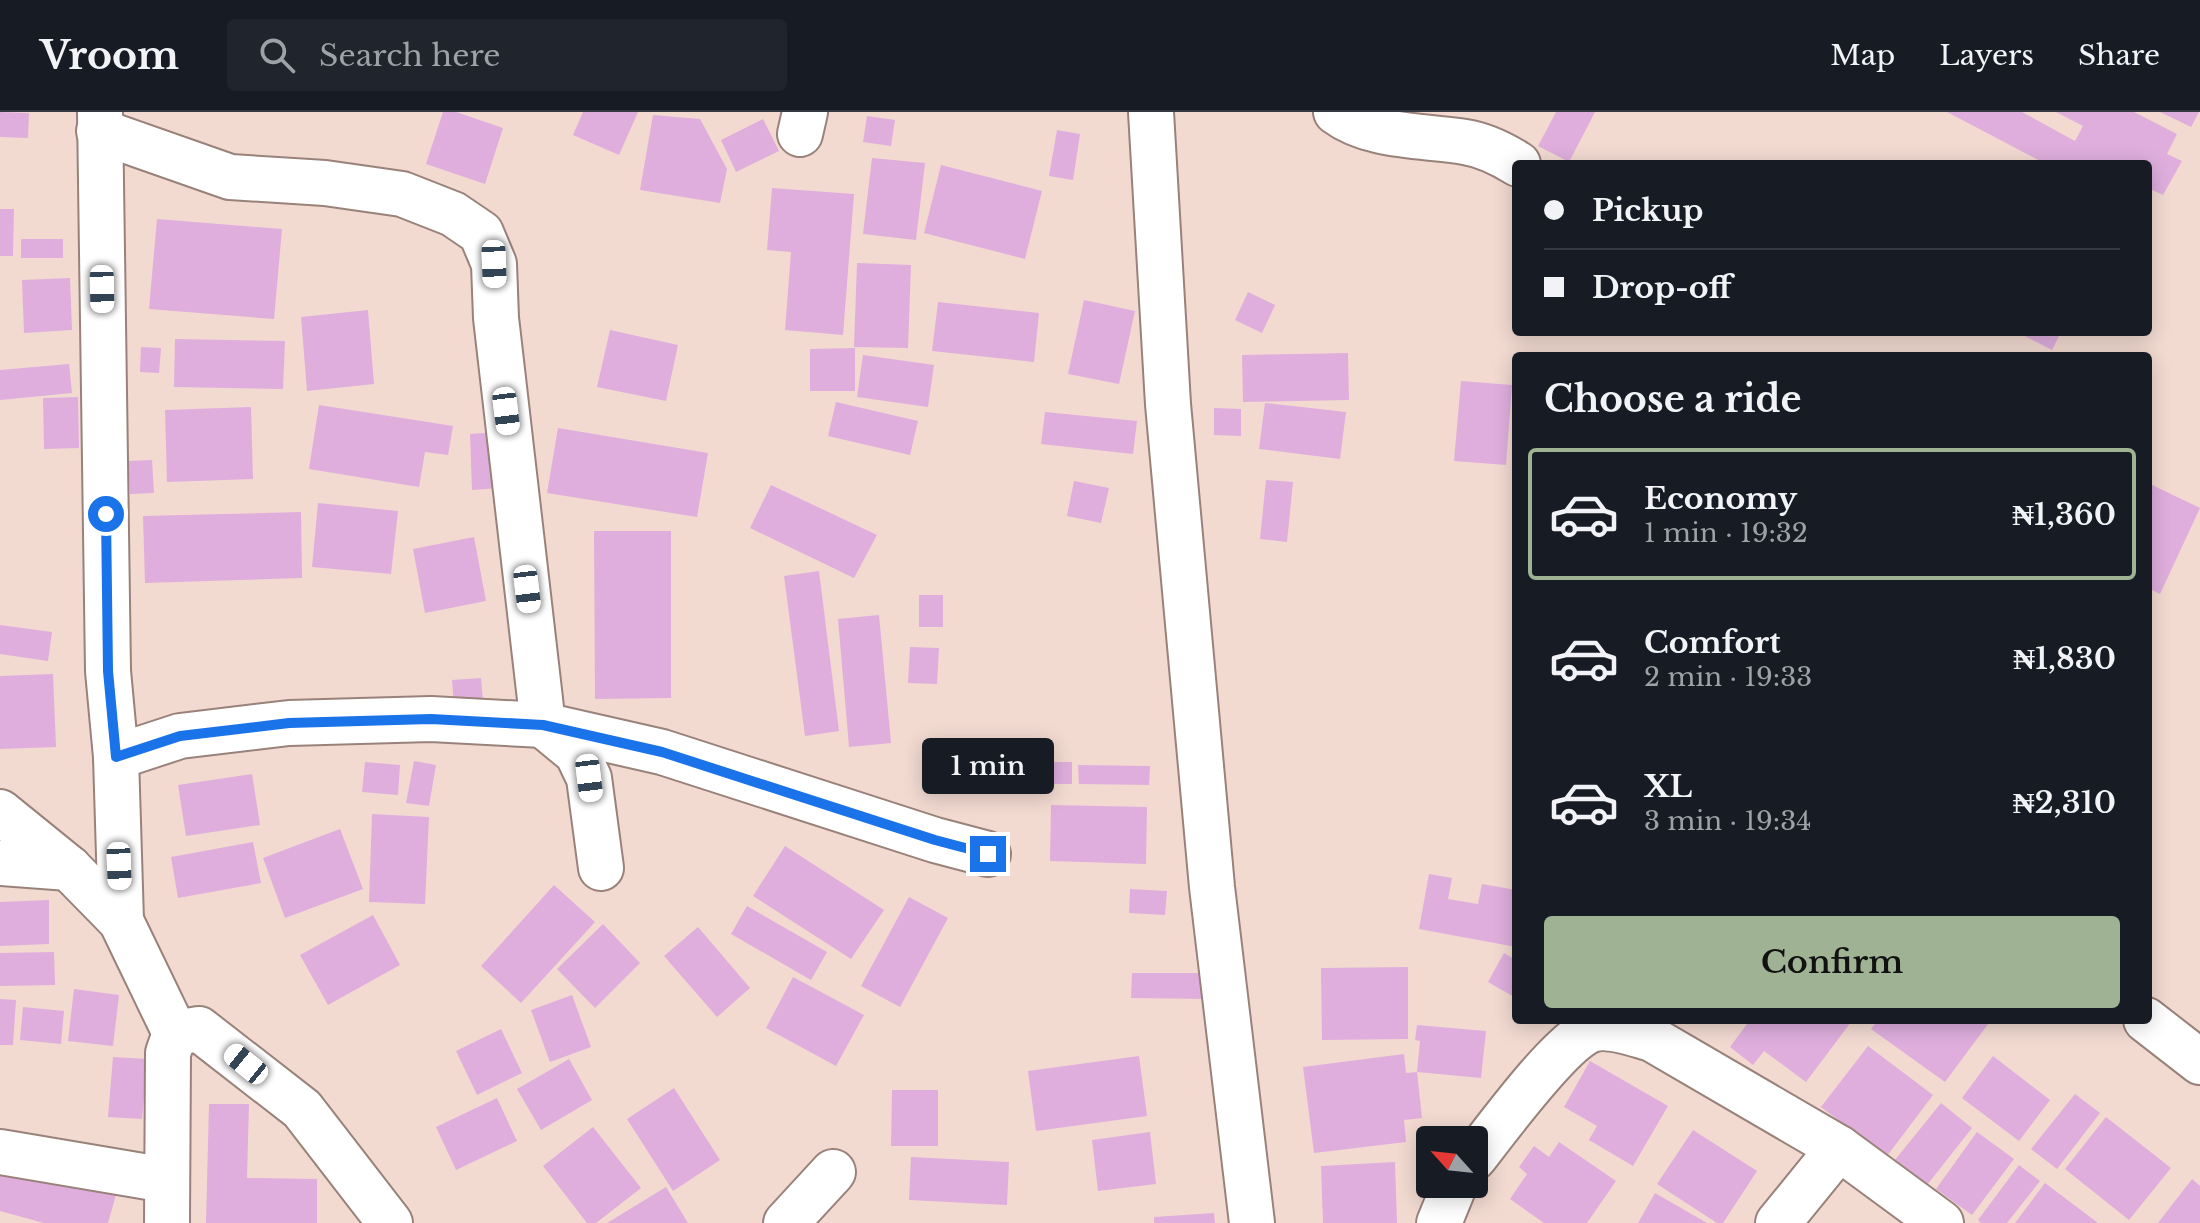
<!DOCTYPE html>
<meta charset="utf-8">
<style>
body{margin:0;font-family:"Libre Baskerville",serif;background:#20242c;color:#f1f3f6;height:100vh;display:flex;flex-direction:column;font-size:30px;white-space:nowrap}
*{box-sizing:border-box;margin:0}
p{font-size:26px;color:#9ea1a6}
.icon{flex:none;width:44px;height:44px;fill:none;stroke:currentColor;stroke-width:2;stroke-linecap:round;stroke-linejoin:round}
.map{position:relative;flex:1;overflow:hidden}
.panel{position:absolute;left:1512px;top:240px;width:640px;height:672px;display:flex;flex-direction:column;background:#171b24;border-radius:8px;box-shadow:0 4px 20px #0003}
.panel>*{flex:none}
.hud{position:absolute;left:1512px;top:48px;width:640px;height:176px;border-radius:8px;box-shadow:0 4px 20px #0003;display:grid;align-content:center;height:176px;padding:0 32px;background:#171b24}
.needle{width:52px;rotate:297deg}
.fabs{position:absolute;left:1416px;top:1014px;display:grid;gap:16px}
.fabs a{display:grid;place-items:center;width:72px;height:72px;border-radius:8px;background:#171b24;box-shadow:0 4px 20px #0003;font-size:40px}
.end{position:absolute;width:36px;height:36px;margin:-18px;border:10px solid #1a73e8;background:#fff;box-shadow:0 0 0 4px #fff}
.from{border-radius:50%}
.bubble{position:absolute;height:56px;border-radius:8px;background:#171b24;box-shadow:0 4px 20px #0003;font-size:26px;font-weight:600;line-height:56px;text-align:center}
.car{position:absolute;width:24px;height:48px;margin:-24px -12px;border-radius:10px;box-shadow:0 0 6px 2px #0007;background:linear-gradient(#fff 24%,#345 0 40%,#fff 0 76%,#345 0 86%,#fff 0)}
.hud b{display:flex;align-items:center;gap:28px;height:76px;font-size:30px}
.hud b+b{border-top:2px solid #363941}
.hud i{width:20px;height:20px;background:#f1f3f6}
ul{padding:0;list-style:none}
li{display:flex;align-items:center;gap:24px;height:132px;margin:0 16px 12px;padding:0 16px;border:4px solid transparent;border-radius:8px}
li div{flex:1}
li b{display:block;font-size:30px}
li em{font-style:normal;font-weight:600}
li.active{border-color:#a0b294}
li>.icon{width:72px;height:72px;stroke-width:1.5}
h2{padding:0 32px;font-size:36px;line-height:96px}
.button{display:flex;gap:16px;margin-top:auto;padding:16px 32px}
.button a{flex:1;height:92px;border-radius:8px;background:#a0b294;color:#111;font-size:32px;font-weight:600;line-height:92px;text-align:center}
header{display:flex;align-items:center;gap:48px;box-sizing:border-box;height:112px;padding:0 40px;background:#171b24;border-bottom:2px solid #363941}
header strong{font-size:38px}
nav{display:flex;gap:44px;margin-inline-start:auto;font-size:28px}
.search{width:560px;height:72px;background:#20242c;display:flex;align-items:center;gap:20px;box-sizing:border-box;padding:0 28px;border-radius:8px;color:#9ea1a6;font-size:30px}
.map>svg:first-child{display:block}
</style>
<header>
<strong>Vroom</strong>
<div class="search"><svg class="icon" aria-label="search" viewBox="0 0 24 24"><circle cx="10" cy="10" r="6"/><path d="M15 15l6 6"/></svg>Search here</div>
<nav><a>Map</a><a>Layers</a><a>Share</a></nav>
</header>
<div class="map">
<svg width="2200" height="1111" viewBox="0 0 2200 1111">
<rect width="100%" height="100%" fill="#f2dad1"/>
<g fill="#dfaedd">
<polygon points="0,0 29,1 28,26 0,25"/>
<polygon points="443,0 456,0 503,16 485,72 426,52"/>
<polygon points="583,0 638,0 619,43 573,23"/>
<polygon points="1556,0 1595,0 1569,50 1538,34"/>
<polygon points="1947,0 2022,0 2075,29 2083,14 2056,0 2134,0 2177,22 2167,42 2182,49 2163,83 2148,76 2148,52 2046,52"/>
<polygon points="2160,0 2199,0 2191,15"/>
<polygon points="653,3 700,7 727,57 720,91 640,78"/>
<polygon points="867,4 895,8 891,34 863,30"/>
<polygon points="763,7 779,39 736,60 721,28"/>
<polygon points="1057,18 1080,22 1073,68 1049,64"/>
<polygon points="872,46 925,51 916,128 863,122"/>
<polygon points="941,53 1042,79 1025,147 924,121"/>
<polygon points="772,76 854,82 843,223 785,218 791,140 767,138"/>
<polygon points="0,97 14,97 13,144 0,144"/>
<polygon points="157,107 282,117 274,207 149,197"/>
<rect x="21" y="127" width="42" height="19"/>
<polygon points="857,151 911,153 908,236 854,235"/>
<polygon points="70,166 72,218 24,221 22,168"/>
<polygon points="1248,180 1275,193 1262,221 1235,208"/>
<polygon points="1084,188 1135,199 1119,272 1068,262"/>
<polygon points="938,190 1039,201 1034,250 932,239"/>
<polygon points="368,198 374,272 307,279 301,205"/>
<polygon points="610,218 678,233 666,289 597,275"/>
<polygon points="2017,220 2061,220 2052,238"/>
<polygon points="175,227 285,229 283,277 174,275"/>
<polygon points="141,235 161,236 159,261 140,260"/>
<polygon points="855,236 855,279 810,279 810,237"/>
<polygon points="1348,241 1349,288 1243,290 1242,243"/>
<polygon points="863,243 934,253 928,295 857,285"/>
<polygon points="69,252 72,281 0,288 0,258"/>
<polygon points="1461,269 1512,273 1506,353 1454,349"/>
<polygon points="78,285 79,336 44,337 43,286"/>
<polygon points="836,290 918,309 910,343 828,324"/>
<polygon points="1265,291 1346,300 1340,347 1259,337"/>
<polygon points="319,293 453,314 448,343 425,340 419,375 309,357"/>
<polygon points="251,295 253,367 167,370 165,298"/>
<polygon points="1214,296 1241,297 1241,324 1214,323"/>
<polygon points="1045,300 1137,309 1133,342 1041,332"/>
<polygon points="558,316 708,341 697,405 547,381"/>
<polygon points="498,320 501,376 472,378 470,322"/>
<polygon points="152,348 154,381 130,382 128,349"/>
<polygon points="1266,368 1293,370 1287,430 1260,427"/>
<polygon points="1074,369 1109,376 1101,411 1067,404"/>
<polygon points="2148,371 2200,396 2160,482 2148,476"/>
<polygon points="771,373 877,423 854,466 750,416"/>
<polygon points="318,391 398,399 391,462 312,455"/>
<polygon points="301,400 302,466 145,471 143,404"/>
<polygon points="594,419 671,419 671,586 595,587"/>
<polygon points="474,425 486,489 425,501 413,437"/>
<polygon points="819,459 839,619 805,624 784,464"/>
<rect x="919" y="483" width="24" height="32"/>
<polygon points="879,503 891,631 849,635 838,507"/>
<polygon points="0,513 52,520 48,549 0,542"/>
<polygon points="910,535 939,536 937,572 908,571"/>
<polygon points="53,562 56,635 0,637 0,564"/>
<polygon points="481,566 483,590 454,593 452,568"/>
<polygon points="414,649 436,653 429,694 406,691"/>
<polygon points="365,650 400,653 398,683 362,680"/>
<rect x="1045" y="650" width="27" height="22"/>
<polygon points="1078,653 1150,654 1149,673 1079,672"/>
<polygon points="252,662 260,713 186,724 178,673"/>
<polygon points="1051,693 1147,695 1146,752 1050,749"/>
<polygon points="372,702 429,705 425,792 369,790"/>
<polygon points="340,717 363,777 285,806 263,746"/>
<polygon points="253,730 261,771 178,786 171,745"/>
<polygon points="785,734 884,798 851,847 753,784"/>
<polygon points="1429,762 1452,766 1448,787 1478,792 1482,772 1516,778 1516,835 1419,817"/>
<polygon points="554,773 595,810 521,891 481,854"/>
<polygon points="1130,777 1167,779 1165,803 1129,801"/>
<polygon points="909,785 948,806 900,895 861,874"/>
<polygon points="49,788 49,832 0,834 0,790"/>
<polygon points="747,794 827,840 811,868 731,822"/>
<polygon points="373,803 400,853 328,893 300,843"/>
<polygon points="603,812 640,851 595,896 557,857"/>
<polygon points="698,815 750,876 717,905 664,844"/>
<polygon points="54,840 55,873 0,874 0,841"/>
<polygon points="1504,841 1516,848 1516,886 1488,870"/>
<polygon points="1408,855 1408,927 1322,928 1321,856"/>
<polygon points="1132,861 1206,861 1206,887 1131,886"/>
<polygon points="793,865 864,903 836,954 766,916"/>
<polygon points="74,877 119,883 113,934 68,929"/>
<polygon points="572,883 591,935 550,950 531,898"/>
<polygon points="0,887 16,888 13,933 0,933"/>
<polygon points="23,895 64,899 61,932 20,928"/>
<polygon points="1750,908 1849,908 1851,910 1806,970 1764,939 1753,953 1730,935"/>
<polygon points="1878,908 1991,908 1945,970 1871,917"/>
<polygon points="1417,913 1486,919 1481,966 1417,960 1420,929 1415,928"/>
<polygon points="501,917 522,961 477,983 456,939"/>
<polygon points="1868,934 1933,983 1887,1044 1821,995"/>
<polygon points="1404,942 1406,961 1417,960 1422,1006 1404,1008 1406,1030 1314,1041 1303,955"/>
<polygon points="1139,944 1147,1004 1036,1019 1028,959"/>
<polygon points="1993,944 2050,988 2019,1029 1962,986"/>
<polygon points="113,945 147,947 142,1007 108,1005"/>
<polygon points="569,947 592,988 541,1018 517,977"/>
<polygon points="1590,949 1668,994 1633,1054 1589,1028 1597,1014 1564,995"/>
<polygon points="674,976 720,1048 673,1079 627,1007"/>
<polygon points="892,978 938,978 938,1034 891,1034"/>
<polygon points="2075,982 2100,1001 2057,1057 2031,1037"/>
<polygon points="497,986 517,1029 456,1058 436,1015"/>
<polygon points="1941,991 1972,1016 1927,1073 1895,1048"/>
<polygon points="209,992 249,992 247,1066 317,1067 317,1111 206,1111"/>
<polygon points="2106,1005 2171,1056 2129,1108 2065,1057"/>
<polygon points="593,1015 641,1076 596,1111 587,1111 543,1054"/>
<polygon points="1693,1018 1757,1059 1723,1111 1717,1111 1657,1072"/>
<polygon points="1150,1020 1156,1072 1098,1079 1092,1028"/>
<polygon points="1977,1020 2014,1047 1972,1103 1936,1077"/>
<polygon points="1559,1030 1616,1069 1587,1111 1544,1111 1510,1087 1527,1062 1519,1055 1534,1034 1549,1045"/>
<polygon points="911,1045 1009,1050 1007,1093 909,1088"/>
<polygon points="1395,1050 1397,1111 1323,1111 1321,1054"/>
<polygon points="0,1051 116,1083 108,1111 44,1111 0,1099"/>
<polygon points="2019,1053 2040,1069 2007,1111 1981,1111 1978,1108"/>
<polygon points="2192,1067 2200,1074 2200,1111 2158,1111"/>
<polygon points="2045,1071 2098,1111 2015,1111"/>
<polygon points="666,1075 688,1111 607,1111"/>
<polygon points="1655,1081 1707,1111 1638,1111"/>
<polygon points="1214,1101 1215,1111 1154,1111 1154,1105"/>
</g>
<g fill="none" stroke-linecap="round" stroke-linejoin="round">
<g stroke="#98827a" stroke-width="48">
<g id="minor">
<polyline points="100,0 108,559 116,645 121,809"/>
<polyline points="1151,0 1168,292 1212,775 1252,1111"/>
<path d="M1336,0c35,26 87,23 129,30 19,3 37,12 53,22"/>
<polyline points="99,19 230,65 325,71 402,82 453,102 481,121 494,152 496,206 543,613 577,641 589,666 601,756"/>
<polyline points="800,22 805,0"/>
<polyline points="116,645 180,624 289,611 431,607 543,613 662,640 935,728 988,742"/>
<polyline points="0,700 69,756 121,809 175,921 168,941 167,1111"/>
<polyline points="0,751 69,756"/>
<polyline points="2146,908 2200,950"/>
<polyline points="175,921 199,917 302,997 390,1111"/>
<polyline points="0,1040 166,1068"/>
<path d="M1474,1046c22,-28 86,-116 117,-128 17,-6 43,4 61,9l187,109 102,75"/>
<polyline points="786,1111 833,1060"/>
<polyline points="1439,1111 1455,1072"/>
<polyline points="1778,1111 1839,1036"/>
</g>
</g>
<use href="#minor" stroke="#fff" stroke-width="44"/>
</g>
<g fill="none" stroke-linecap="round" stroke-linejoin="round">
<polyline stroke="#1a73e8" stroke-width="10" points="106,402 108,559 116,645 180,624 289,611 431,607 543,613 662,640 935,728 988,742"/>
</g>
</svg>
<div class="fabs">
<a><svg class="needle" viewBox="-14 -14 28 28"><path d="M0-13l5 13h-10z" fill="#e53935"/><path d="M0 13l5-13h-10z" fill="#9ea1a6"/></svg></a>
</div>
<i class="end from" style="left:106px;top:402px"></i>
<i class="end" style="left:988px;top:742px"></i>
<div class="bubble" style="left:922px;top:626px;width:132px">1 min</div>
<i class="car" style="left:494px;top:152px;rotate:178deg"></i>
<i class="car" style="left:102px;top:177px;rotate:179deg"></i>
<i class="car" style="left:506px;top:299px;rotate:173deg"></i>
<i class="car" style="left:527px;top:477px;rotate:173deg"></i>
<i class="car" style="left:589px;top:666px;rotate:173deg"></i>
<i class="car" style="left:119px;top:754px;rotate:178deg"></i>
<i class="car" style="left:246px;top:952px;rotate:309deg"></i>
<div class="hud">
<b><i class="from"></i>Pickup</b>
<b><i></i>Drop-off</b>
</div>
<section class="panel">
<h2>Choose a ride</h2>
<ul>
<li class="active"><svg class="icon" aria-label="car" viewBox="0 0 24 24"><path d="M5 17H2v-5l4-1 3-4h7l3 4 3 1v5h-3M9 17h6M6 11h13"/><circle cx="7" cy="17" r="2"/><circle cx="17" cy="17" r="2"/></svg><div><b>Economy</b><p>1 min · 19:32</p></div><em>₦1,360</em></li>
<li><svg class="icon" aria-label="car" viewBox="0 0 24 24"><path d="M5 17H2v-5l4-1 3-4h7l3 4 3 1v5h-3M9 17h6M6 11h13"/><circle cx="7" cy="17" r="2"/><circle cx="17" cy="17" r="2"/></svg><div><b>Comfort</b><p>2 min · 19:33</p></div><em>₦1,830</em></li>
<li><svg class="icon" aria-label="car" viewBox="0 0 24 24"><path d="M5 17H2v-5l4-1 3-4h7l3 4 3 1v5h-3M9 17h6M6 11h13"/><circle cx="7" cy="17" r="2"/><circle cx="17" cy="17" r="2"/></svg><div><b>XL</b><p>3 min · 19:34</p></div><em>₦2,310</em></li>
</ul>
<div class="button"><a>Confirm</a></div>
</section>
</div>
